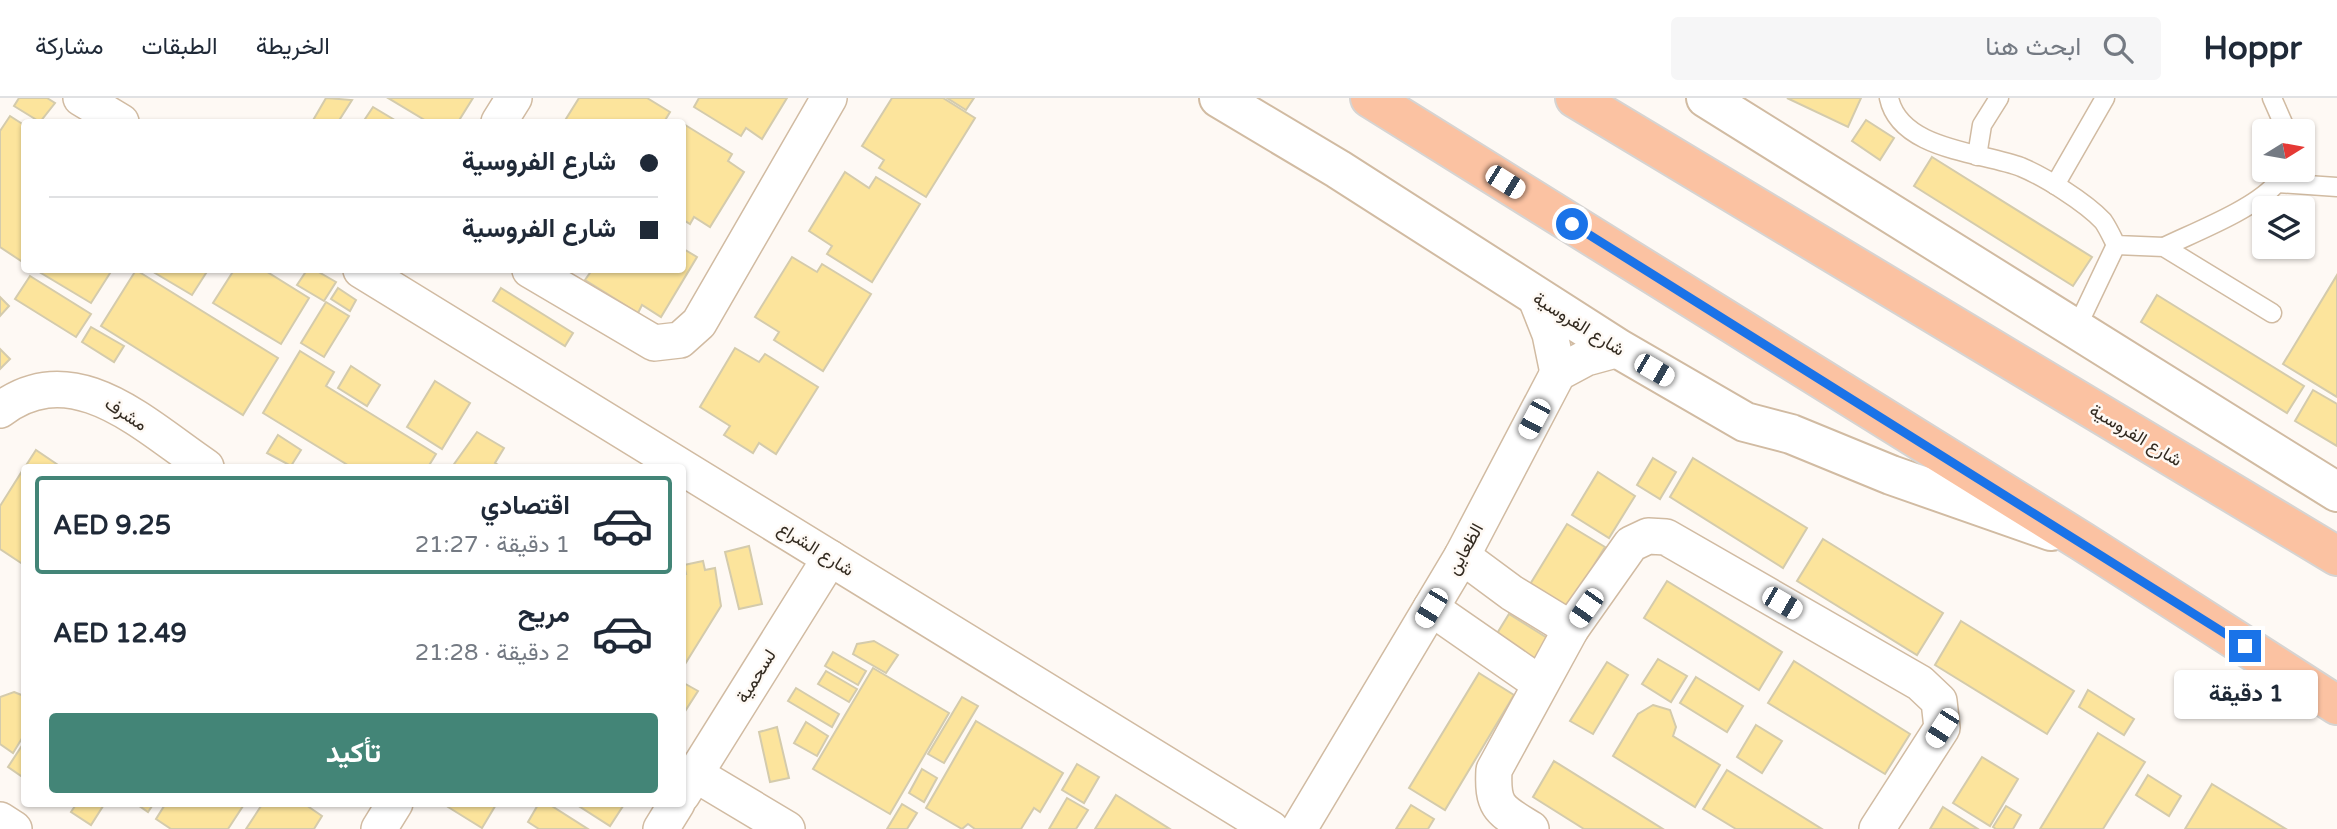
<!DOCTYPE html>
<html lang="ar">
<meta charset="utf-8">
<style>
body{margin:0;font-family:"Varela Round",Vazirmatn,sans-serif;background:#f6f6f7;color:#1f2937;direction:rtl;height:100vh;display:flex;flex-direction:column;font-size:26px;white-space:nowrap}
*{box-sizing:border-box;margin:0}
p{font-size:23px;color:#747a83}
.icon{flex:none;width:38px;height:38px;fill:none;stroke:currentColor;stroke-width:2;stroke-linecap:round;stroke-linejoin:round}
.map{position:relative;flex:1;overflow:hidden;direction:ltr}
.details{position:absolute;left:21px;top:366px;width:665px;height:343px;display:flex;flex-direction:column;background:#fff;border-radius:7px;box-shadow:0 2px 5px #0004;direction:rtl}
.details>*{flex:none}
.top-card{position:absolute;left:21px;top:21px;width:665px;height:154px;border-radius:7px;box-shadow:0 2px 5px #0004;direction:rtl;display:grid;align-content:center;height:154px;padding:0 28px;background:#fff}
.needle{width:46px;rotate:79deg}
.controls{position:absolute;left:2252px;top:21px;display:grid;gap:14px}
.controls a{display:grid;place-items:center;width:63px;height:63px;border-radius:7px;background:#fff;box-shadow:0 2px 5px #0004;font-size:35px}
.end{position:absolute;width:32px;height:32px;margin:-16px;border:9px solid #1a73e8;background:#fff;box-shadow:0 0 0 4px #fff}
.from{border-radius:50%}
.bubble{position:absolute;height:49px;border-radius:7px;background:#fff;box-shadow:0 2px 5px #0004;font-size:23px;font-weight:700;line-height:49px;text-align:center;direction:rtl}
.car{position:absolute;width:21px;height:42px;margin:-21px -10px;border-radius:9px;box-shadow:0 0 5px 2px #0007;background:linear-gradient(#fff 24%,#345 0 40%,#fff 0 76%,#345 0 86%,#fff 0)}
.top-card b{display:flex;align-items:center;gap:24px;height:66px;font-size:26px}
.top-card b+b{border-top:2px solid #e0e1e3}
.top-card i{width:18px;height:18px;background:#1f2937}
ul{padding:12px 0 0;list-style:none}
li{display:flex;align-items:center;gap:21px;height:98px;margin:0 14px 10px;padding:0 14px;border:4px solid transparent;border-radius:7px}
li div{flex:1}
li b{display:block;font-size:26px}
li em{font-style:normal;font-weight:700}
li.on{border-color:#438577}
li>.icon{width:63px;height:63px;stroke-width:1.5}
.cta{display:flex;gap:14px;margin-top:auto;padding:14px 28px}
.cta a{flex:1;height:80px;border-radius:7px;background:#438577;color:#fff;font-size:28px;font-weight:700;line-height:80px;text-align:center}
header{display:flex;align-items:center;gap:42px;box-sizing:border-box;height:98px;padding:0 35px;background:#fff;border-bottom:2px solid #e0e1e3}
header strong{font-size:33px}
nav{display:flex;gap:38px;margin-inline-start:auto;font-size:24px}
.search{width:490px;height:63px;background:#f6f6f7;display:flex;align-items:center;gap:18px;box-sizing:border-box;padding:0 24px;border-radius:7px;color:#747a83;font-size:26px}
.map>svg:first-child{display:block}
</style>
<header>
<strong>Hoppr</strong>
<div class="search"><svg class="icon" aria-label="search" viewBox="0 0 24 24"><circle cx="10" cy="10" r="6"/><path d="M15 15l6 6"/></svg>ابحث هنا</div>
<nav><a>الخريطة</a><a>الطبقات</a><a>مشاركة</a></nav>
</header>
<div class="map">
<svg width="2337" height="731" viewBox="0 0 2337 731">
<rect width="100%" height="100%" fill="#fef9f4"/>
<g fill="#fce49c" stroke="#d4cbac" stroke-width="2">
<polygon points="19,0 47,0 55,5 40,24 14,8"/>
<polygon points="326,0 352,2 338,24 312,24"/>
<polygon points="388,0 473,0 458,24 428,24"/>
<polygon points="579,0 647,0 670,14 664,24 564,24"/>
<polygon points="699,0 787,0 762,41 746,30 741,38 694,9"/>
<polygon points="892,0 943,0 975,20 926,99 879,70 884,62 862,48"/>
<polygon points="947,0 974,0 966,12"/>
<polygon points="1787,0 1861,0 1848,29"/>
<polygon points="373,9 398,24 363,24"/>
<polygon points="10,18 24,27 24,165 0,149 0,33"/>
<polygon points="1866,22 1894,40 1880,62 1852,43"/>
<polygon points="682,25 732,56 728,63 744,74 710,129 694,119 690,126 682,121"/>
<polygon points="1932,59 2092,159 2073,188 1914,88"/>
<polygon points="845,74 869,90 876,79 920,106 872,184 827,156 832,148 809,133"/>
<polygon points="682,150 697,159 661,219 642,207 638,215 585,182 592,172 682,172"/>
<polygon points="792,159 817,174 822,166 871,196 823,273 774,242 779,234 755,219"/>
<polygon points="36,172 112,172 91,205"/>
<polygon points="136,172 278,260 243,317 101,228"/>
<polygon points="150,172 208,172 192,197"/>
<polygon points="234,172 264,172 309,200 281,246 213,205"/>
<polygon points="307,172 315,172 336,184 324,203 297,187"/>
<polygon points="2337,177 2337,299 2283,266"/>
<polygon points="30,178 91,216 76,239 15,201"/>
<polygon points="338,190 356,202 350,213 331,201"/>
<polygon points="501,190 573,235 565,248 493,203"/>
<polygon points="2157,197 2304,288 2287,315 2141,224"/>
<polygon points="0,199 9,208 0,218"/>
<polygon points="326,204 349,218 324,259 301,245"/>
<polygon points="91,229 124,248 114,264 82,244"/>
<polygon points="735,250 759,264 765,256 818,289 776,356 759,345 753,355 724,337 730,328 700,309"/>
<polygon points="0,251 10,261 0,271"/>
<polygon points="300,253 334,274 326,288 436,356 428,369 351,369 263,315"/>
<polygon points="351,268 380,287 367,308 338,290"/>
<polygon points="435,283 470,305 442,351 407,329"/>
<polygon points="2313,292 2337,306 2337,348 2295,323"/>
<polygon points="477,334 504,350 495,365 502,369 452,369"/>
<polygon points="278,337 301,352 291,368 267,355"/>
<polygon points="36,352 61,369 25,369"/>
<polygon points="1653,360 1676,374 1660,401 1637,387"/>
<polygon points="1693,360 1807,430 1783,470 1670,399"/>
<polygon points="24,370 24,467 0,451 0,408"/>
<polygon points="1598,374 1635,398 1609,440 1572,417"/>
<polygon points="1567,426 1605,449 1567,511 1529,488"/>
<polygon points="1823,441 1943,515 1917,557 1797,483"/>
<polygon points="749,448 762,506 739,511 725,454"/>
<polygon points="703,463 705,472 715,470 721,508 682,571 682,477 686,476 684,467"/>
<polygon points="1667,483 1782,554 1759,592 1644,520"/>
<polygon points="1509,516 1552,543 1536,569 1493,542"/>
<polygon points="1961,523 2074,593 2047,636 1935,567"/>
<polygon points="874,543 898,557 886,575 853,556 857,546"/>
<polygon points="833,554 866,573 858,587 825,568"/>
<polygon points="1658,561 1687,578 1671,604 1642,586"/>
<polygon points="1794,563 1910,636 1885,676 1768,605"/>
<polygon points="1607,564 1628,577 1593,636 1570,623"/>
<polygon points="873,570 949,615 890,716 813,671"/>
<polygon points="826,573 857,591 849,604 818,586"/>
<polygon points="1479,575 1514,597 1445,712 1409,690"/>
<polygon points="1696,579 1743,608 1727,634 1680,605"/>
<polygon points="682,584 698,593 682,618"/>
<polygon points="796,590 839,616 832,629 788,603"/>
<polygon points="2088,592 2134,621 2124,637 2079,609"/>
<polygon points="14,594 24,598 24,637 13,655 0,646 0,599"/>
<polygon points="962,599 978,608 944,665 928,656"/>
<polygon points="1653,607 1670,612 1676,629 1673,638 1720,667 1695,709 1613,658 1638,616"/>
<polygon points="976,623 1063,675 1040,714 1034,710 1021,731 975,731 968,726 962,731 926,710"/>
<polygon points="806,624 828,638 817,658 794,645"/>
<polygon points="1756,627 1782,643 1762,675 1737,659"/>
<polygon points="777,629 789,680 770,684 759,634"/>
<polygon points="2098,635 2145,664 2103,731 2040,731"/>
<polygon points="23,646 24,647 24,680 8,669"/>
<polygon points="1982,659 2018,681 1990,728 1953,705"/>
<polygon points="1554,663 1663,731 1584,731 1533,699"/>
<polygon points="1077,666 1099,679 1084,705 1062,692"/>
<polygon points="922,671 937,680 924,704 909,695"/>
<polygon points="1727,672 1822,731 1736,731 1703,711"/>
<polygon points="2148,677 2181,698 2169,718 2136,697"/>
<polygon points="2212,686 2286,731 2185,731"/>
<polygon points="1116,697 1170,731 1095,731"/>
<polygon points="1067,700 1088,712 1076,731 1049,731"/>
<polygon points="77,705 105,705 91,727 71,714"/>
<polygon points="135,705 154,705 148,714"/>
<polygon points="166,705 245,705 228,731 171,731 156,721"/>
<polygon points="263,705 303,705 322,718 314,731 246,731"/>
<polygon points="450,705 497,705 482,730 448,709"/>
<polygon points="539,705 547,705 588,731 539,731 528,724"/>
<polygon points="574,705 625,705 610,728"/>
<polygon points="902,706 917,715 907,731 887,731"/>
<polygon points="1411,707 1434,721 1428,731 1396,731"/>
<polygon points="2006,708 2021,717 2013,731 1996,731 1993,729"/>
<polygon points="1943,709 1978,731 1930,731"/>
</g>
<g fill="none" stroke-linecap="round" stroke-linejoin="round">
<g stroke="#d1bba2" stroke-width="21">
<g id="service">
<path d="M1889,0c11,52 92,54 132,69 24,10 64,35 82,54 5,7 9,16 13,24l48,2 108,66"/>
<polyline points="2272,0 2283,25 2283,33"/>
<polyline points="1977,58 1982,27 1999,0"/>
<polyline points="2277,85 2337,89"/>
<polyline points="2055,87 2105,0"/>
<path d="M2164,149c31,-15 88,-37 111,-62 3,-4 4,-10 5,-15"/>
<polyline points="2076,231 2116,147"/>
</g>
</g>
<g stroke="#d1bba2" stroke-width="38">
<g id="minor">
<polyline points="81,0 121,24"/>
<polyline points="499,24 514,0"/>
<polyline points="361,172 1271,731"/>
<polyline points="530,172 654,245 680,242 699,225 829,0"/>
<polyline points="1535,198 1550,236 1558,275"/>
<path d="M0,312c74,-56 145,16 206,57"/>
<polyline points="1462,458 1512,495 1571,531"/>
<polyline points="1431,510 1539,585"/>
<polyline points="695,676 787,731"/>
<polyline points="682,697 830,460"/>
<polyline points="0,722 14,731"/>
<polyline points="379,731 395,705"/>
<polyline points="661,731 677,705"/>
<polyline points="1299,731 1462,458 1558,275 1586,260 1619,251"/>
<path d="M1531,731c-31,-19 -39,-21 -37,-59l77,-141 60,-85 17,-8 18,1 254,146 19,18 3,27 -65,101"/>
</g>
</g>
<g stroke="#d1bba2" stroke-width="42">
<g id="secondary">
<polyline points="1219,0 1338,71 1619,251 1745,324 1791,336 1891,377 2051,433"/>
<polyline points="1706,0 2337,394"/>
</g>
</g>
<g stroke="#d6d4d2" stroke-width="42">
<g id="trunk">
<polyline points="1370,0 2083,444 2337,607"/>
<polyline points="1575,0 2337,458"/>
</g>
</g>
<use href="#service" stroke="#fff" stroke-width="18"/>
<use href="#minor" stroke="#fff" stroke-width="35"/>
<use href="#secondary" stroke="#fff" stroke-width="38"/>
<use href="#trunk" stroke="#fbc2a2" stroke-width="38"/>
</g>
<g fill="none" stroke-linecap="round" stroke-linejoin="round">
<polyline stroke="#1a73e8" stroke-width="9" points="1572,126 2245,548"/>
</g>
<g text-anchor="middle" stroke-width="5" stroke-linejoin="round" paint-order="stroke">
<g font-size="18" fill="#322a20" stroke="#fef9f4">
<text transform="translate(1579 226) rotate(32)" y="6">شارع الفروسية</text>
<text transform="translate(126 316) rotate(33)" y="6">مشرف</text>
<text transform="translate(2136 337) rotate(31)" y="6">شارع الفروسية</text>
<text transform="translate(816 451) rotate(32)" y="6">شارع الشراع</text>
<text transform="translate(1465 451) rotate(-61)" y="6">الظعاين</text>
<text transform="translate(756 578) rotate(-58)" y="6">لسحمية</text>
</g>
</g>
</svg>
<div class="controls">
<a><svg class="needle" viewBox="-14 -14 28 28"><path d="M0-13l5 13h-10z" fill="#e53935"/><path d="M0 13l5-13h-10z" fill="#747a83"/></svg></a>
<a><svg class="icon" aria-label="layers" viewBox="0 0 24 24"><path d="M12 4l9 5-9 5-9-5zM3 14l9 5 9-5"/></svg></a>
</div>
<i class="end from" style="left:1572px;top:126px"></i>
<i class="end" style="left:2245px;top:548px"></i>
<div class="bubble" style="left:2174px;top:572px;width:144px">1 دقيقة</div>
<i class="car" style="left:1505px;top:84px;rotate:122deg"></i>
<i class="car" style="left:1654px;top:272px;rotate:120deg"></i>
<i class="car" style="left:1534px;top:321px;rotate:208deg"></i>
<i class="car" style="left:1782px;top:505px;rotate:120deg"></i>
<i class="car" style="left:1431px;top:510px;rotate:211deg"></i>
<i class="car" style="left:1586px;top:510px;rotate:215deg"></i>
<i class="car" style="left:1942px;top:630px;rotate:213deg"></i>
<div class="top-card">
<b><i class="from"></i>شارع الفروسية</b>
<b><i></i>شارع الفروسية</b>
</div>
<section class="details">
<ul>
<li class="on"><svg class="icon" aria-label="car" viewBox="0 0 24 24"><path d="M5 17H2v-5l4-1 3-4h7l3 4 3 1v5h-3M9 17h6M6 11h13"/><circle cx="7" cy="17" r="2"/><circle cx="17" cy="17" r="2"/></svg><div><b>اقتصادي</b><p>1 دقيقة · 21:27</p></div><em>AED 9.25</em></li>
<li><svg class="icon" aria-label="car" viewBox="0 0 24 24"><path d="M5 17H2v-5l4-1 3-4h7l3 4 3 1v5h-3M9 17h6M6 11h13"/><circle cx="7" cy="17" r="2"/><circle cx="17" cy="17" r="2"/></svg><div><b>مريح</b><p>2 دقيقة · 21:28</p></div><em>AED 12.49</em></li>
</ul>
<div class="cta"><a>تأكيد</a></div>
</section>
</div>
